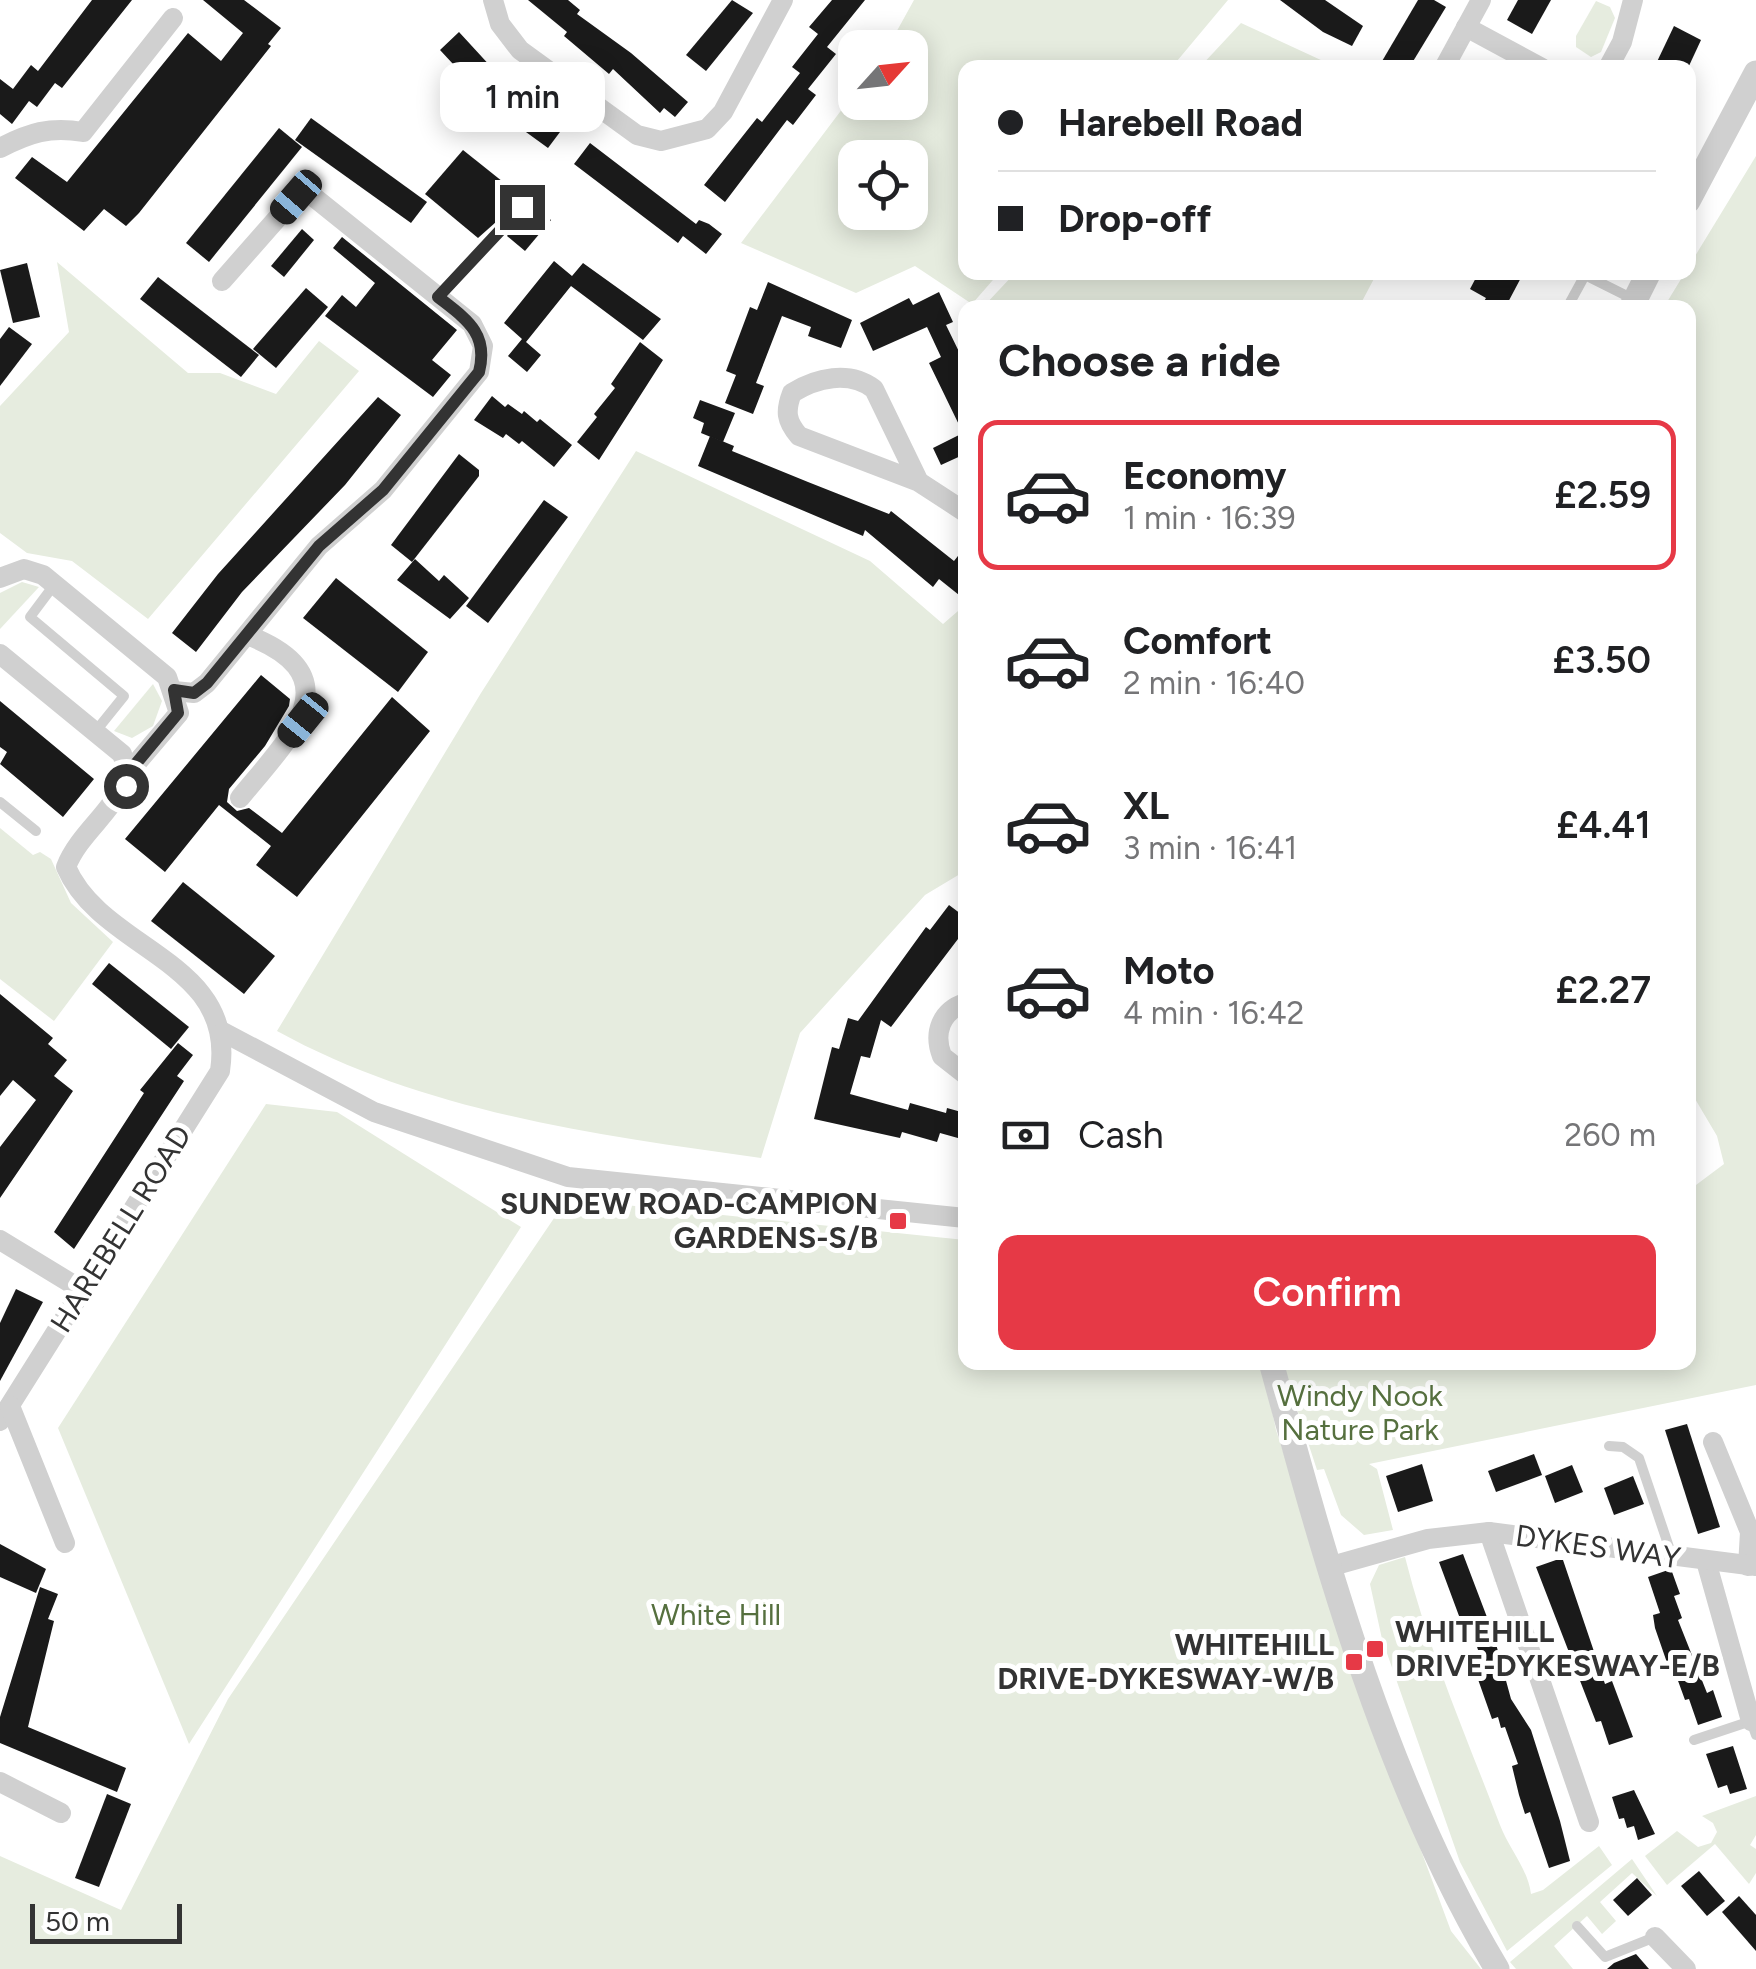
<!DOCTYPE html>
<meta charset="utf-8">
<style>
body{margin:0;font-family:Figtree,sans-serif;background:#f2f2f2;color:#202124;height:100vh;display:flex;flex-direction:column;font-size:38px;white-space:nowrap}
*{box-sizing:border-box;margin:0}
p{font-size:32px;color:#757577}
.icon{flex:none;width:55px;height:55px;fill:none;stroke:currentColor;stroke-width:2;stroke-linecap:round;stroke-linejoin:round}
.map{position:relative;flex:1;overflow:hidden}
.panel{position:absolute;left:958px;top:300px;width:738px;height:1070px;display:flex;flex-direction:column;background:#fff;border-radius:20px;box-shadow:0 5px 25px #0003}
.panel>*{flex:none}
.guide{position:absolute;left:958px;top:60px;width:738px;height:220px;border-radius:20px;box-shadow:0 5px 25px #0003;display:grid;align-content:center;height:220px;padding:0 40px;background:#fff}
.needle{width:65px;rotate:63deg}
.controls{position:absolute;left:838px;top:30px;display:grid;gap:20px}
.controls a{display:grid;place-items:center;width:90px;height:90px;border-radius:20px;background:#fff;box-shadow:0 5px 25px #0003;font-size:50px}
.scale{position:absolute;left:30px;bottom:25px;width:152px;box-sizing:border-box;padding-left:10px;border:5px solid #333;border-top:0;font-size:28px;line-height:35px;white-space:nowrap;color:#333;-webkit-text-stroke:8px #fff;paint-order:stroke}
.end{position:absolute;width:45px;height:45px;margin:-22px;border:12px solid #333;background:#fff;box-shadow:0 0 0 5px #fff}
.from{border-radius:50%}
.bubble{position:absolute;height:70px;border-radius:20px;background:#fff;box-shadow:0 5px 25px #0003;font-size:32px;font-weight:600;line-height:70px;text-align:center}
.car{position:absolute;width:30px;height:60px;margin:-30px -15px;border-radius:12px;box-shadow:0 0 8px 2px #0007;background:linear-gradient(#222 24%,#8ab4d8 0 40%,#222 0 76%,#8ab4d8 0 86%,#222 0)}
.guide b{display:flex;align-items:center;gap:35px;height:95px;font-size:38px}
.guide b+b{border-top:2px solid #e0e0e0}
.guide i{width:25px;height:25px;background:#202124}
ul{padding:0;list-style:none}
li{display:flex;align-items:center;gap:30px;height:150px;margin:0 20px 15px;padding:0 20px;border:5px solid transparent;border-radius:20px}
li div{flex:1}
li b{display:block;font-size:38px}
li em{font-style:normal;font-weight:600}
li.on{border-color:#e63946}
li>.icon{width:90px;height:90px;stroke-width:1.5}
h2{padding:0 40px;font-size:45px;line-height:120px}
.pay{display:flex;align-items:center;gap:25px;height:110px;padding:0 40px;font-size:38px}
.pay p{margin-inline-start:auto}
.primary-button{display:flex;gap:20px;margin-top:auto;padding:20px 40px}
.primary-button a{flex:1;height:115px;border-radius:20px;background:#e63946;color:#fff;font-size:40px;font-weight:600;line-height:115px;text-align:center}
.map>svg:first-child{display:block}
</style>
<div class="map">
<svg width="1756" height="1969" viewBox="0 0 1756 1969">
<rect width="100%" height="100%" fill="#fff"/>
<g fill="#e6ecdf" fill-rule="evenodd">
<path d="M914,0h314l-56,67 -207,1v204l34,1 -27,31 -57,-38 -59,27 -115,-50 114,-151v10h55v-54l-22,-1zM855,158h55v54h-55z"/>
<polygon points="1596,1 1610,7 1615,18 1601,52 1591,57 1576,47 1576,36"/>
<polygon points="1241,23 1336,67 1200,67"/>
<polygon points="1756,156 1756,1385 1369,1464 1377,1469 1393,1530 1364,1535 1341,1515 1324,1469 1317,1470 1282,1363 1688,1362 1688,1191 1724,1164 1717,1136 1688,1087 1688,308 1664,307"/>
<polygon points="57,262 188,373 220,373 276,394 319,341 359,371 148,619 72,561 27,553 0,533 0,406 69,332"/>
<polygon points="1015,273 1015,272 1377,273 1359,307 983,307"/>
<path d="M636,451l234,110 73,63 22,-19v266l-40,24 -125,138 -39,125c-165,-23 -337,-46 -484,-127l204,-338z"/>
<polygon points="22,582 39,587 0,629 0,593"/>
<polygon points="153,684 162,701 153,726 132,738 114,731"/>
<polygon points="0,828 33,855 40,852 51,859 71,903 113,942 54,1021 0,979"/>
<polygon points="266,1104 337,1112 521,1227 189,1744 58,1428"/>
<polygon points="567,1199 965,1240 965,1362 1262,1363 1276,1430 1371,1716 1451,1931 1481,1969 0,1969 0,1856 121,1910 228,1699"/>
<path d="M1405,1557c23,92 61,179 95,268 9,24 28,44 31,69l12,-4 56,-44 13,19 -105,86 -47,-89 -78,-223 -12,-55 9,-19z"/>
<polygon points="1756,1796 1756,1835 1750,1845 1756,1849 1756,1873 1749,1884 1715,1844 1667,1885 1645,1856 1677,1831 1698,1847 1711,1843 1717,1832 1713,1823 1702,1816"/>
<polygon points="1632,1859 1657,1896 1632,1873 1600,1902 1616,1921 1602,1934 1587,1916 1554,1946 1573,1969 1516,1969 1510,1962"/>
</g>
<g fill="#1a1a1a">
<polygon points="92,0 132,0 62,88 55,83 37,107 29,101 12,124 0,114 0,79 13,89 31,65 38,71"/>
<polygon points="203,0 244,0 281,28 268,44 271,46 139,213 126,226 104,209 84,231 15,178 32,157 67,182 188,33 221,61 243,33"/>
<polygon points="528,0 568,0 580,10 577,14 631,53 688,102 675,117 664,108 660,113 613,69 609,74 564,36 567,32"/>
<polygon points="732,0 753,13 706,71 686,55"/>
<polygon points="832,0 865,0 827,47 836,54 808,89 816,95 793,125 787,120 725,202 704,185 757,118 762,122 800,73 792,67 818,34 809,27"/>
<polygon points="1280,0 1325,0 1363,26 1352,46 1323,32"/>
<polygon points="1418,0 1434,0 1446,7 1409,68 1378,68"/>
<polygon points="1518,0 1551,0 1532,34 1507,20"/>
<polygon points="1674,26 1701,40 1688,68 1654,68"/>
<polygon points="459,32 493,69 490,72 563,128 548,148 476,96 479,92 440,50"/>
<polygon points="311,118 427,202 411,223 295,140"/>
<polygon points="279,128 302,147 209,262 186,243"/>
<polygon points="590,143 696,224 699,220 709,224 722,234 706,254 683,236 678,243 574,164"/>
<polygon points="463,150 523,198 478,238 425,194"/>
<polygon points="530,205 551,220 525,251 507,236"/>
<polygon points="302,229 314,240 284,277 271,266"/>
<polygon points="342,237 457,330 432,360 451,375 433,397 325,316 342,295 356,307 375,283 333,248"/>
<polygon points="554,261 572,276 583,263 661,319 643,340 571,286 526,342 541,355 527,372 508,356 522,339 504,323"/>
<polygon points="27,263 40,317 13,323 0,270"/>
<polygon points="1479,272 1524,272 1505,308 1480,308 1486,298 1470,289"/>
<polygon points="158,277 259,355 241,377 140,299"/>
<polygon points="768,282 852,320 841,348 808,336 811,327 782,316 756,383 764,386 753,414 725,403 736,375 726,371 750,307 757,310"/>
<polygon points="306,288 328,307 276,368 253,349"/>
<polygon points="939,292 953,322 946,325 965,364 965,454 941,465 933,448 963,433 929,363 941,357 927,327 873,351 860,323 909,298 913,305"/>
<polygon points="9,327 32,344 0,386 0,339"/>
<polygon points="640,342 663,360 599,460 577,442 597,417 594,414 615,388 611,384"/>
<polygon points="492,396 505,407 508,404 522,414 524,411 537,422 540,419 572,445 554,467 522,441 519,444 506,434 503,438 474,420"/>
<polygon points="378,397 401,415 345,485 242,592 196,652 172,633 218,574"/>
<polygon points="700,400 735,413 723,442 701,433 704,423 693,418"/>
<polygon points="710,436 734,446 732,451 808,482 889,514 891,511 954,561 965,547 965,587 959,595 939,579 933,587 865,530 863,536 698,466"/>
<polygon points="459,454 479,470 479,476 412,562 391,545"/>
<polygon points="544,500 568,517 488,623 466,606"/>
<polygon points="415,559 439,581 444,575 469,598 450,619 397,580"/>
<polygon points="336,578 428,652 398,692 303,618"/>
<polygon points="261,675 290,699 289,706 265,746 229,789 227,802 237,811 249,808 282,833 392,697 430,731 297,897 256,865 271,846 219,805 165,872 125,839"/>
<polygon points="0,701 94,779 63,817 0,764 7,752 0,747"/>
<polygon points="183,882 275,956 244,994 151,921"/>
<polygon points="949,905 965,917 965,944 958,939 891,1027 881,1020 870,1058 861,1056 850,1094 908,1110 910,1103 946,1113 947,1108 965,1113 965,1140 940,1133 937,1142 902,1132 900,1138 814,1119 832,1047 839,1049 848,1018 858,1021 926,927 930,930"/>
<polygon points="109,963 189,1027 171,1049 92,984"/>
<polygon points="0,994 53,1038 48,1044 67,1060 54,1076 73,1091 0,1198 0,1147 36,1100 13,1080 0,1096"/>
<polygon points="178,1043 193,1055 177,1076 184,1081 74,1249 54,1232 144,1093 140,1090"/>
<polygon points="16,1289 43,1302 0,1381 0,1323"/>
<polygon points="1687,1424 1720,1527 1698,1534 1665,1430"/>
<polygon points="1534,1454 1542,1475 1496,1492 1488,1471"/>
<polygon points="1422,1464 1433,1501 1398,1512 1386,1476"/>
<polygon points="1572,1465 1583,1492 1555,1503 1545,1476"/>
<polygon points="1633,1476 1644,1504 1614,1515 1604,1488"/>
<polygon points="0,1544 46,1569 36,1593 0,1577"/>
<polygon points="1463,1554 1493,1633 1511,1699 1531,1730 1560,1821 1570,1861 1549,1868 1530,1812 1525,1814 1519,1795 1512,1766 1518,1764 1505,1727 1501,1728 1498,1717 1492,1719 1474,1668 1473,1655 1479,1653 1469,1622 1462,1624 1439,1562"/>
<polygon points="1556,1560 1563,1560 1605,1684 1612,1681 1633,1737 1609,1745 1601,1721 1596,1722 1536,1567"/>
<polygon points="1671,1569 1680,1594 1674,1596 1682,1618 1678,1620 1707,1693 1713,1690 1722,1717 1698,1725 1689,1699 1685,1700 1677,1678 1673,1680 1655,1628 1653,1615 1660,1613 1648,1577"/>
<polygon points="40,1587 58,1594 48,1619 54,1621 28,1727 126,1768 117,1792 0,1743 0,1717"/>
<polygon points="1733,1746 1747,1789 1730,1794 1727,1785 1718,1788 1706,1754"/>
<polygon points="1634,1790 1655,1834 1638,1840 1634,1826 1627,1828 1624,1818 1619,1819 1612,1797"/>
<polygon points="107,1794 131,1804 99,1887 75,1878"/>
<polygon points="1699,1871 1725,1901 1707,1916 1681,1886"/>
<polygon points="1637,1878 1652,1895 1628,1916 1613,1900"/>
<polygon points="1739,1896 1756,1915 1756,1951 1722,1912"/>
<polygon points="1636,1954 1649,1969 1607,1969 1614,1963"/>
</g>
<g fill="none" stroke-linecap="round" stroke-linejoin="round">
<g stroke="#d0d0d0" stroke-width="10">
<polyline points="439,297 522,207"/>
<polyline points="1567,308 1585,275 1635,300"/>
<polyline points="54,585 30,617 124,696 95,732"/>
<polyline points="0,802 36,831"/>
<polyline points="1609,1446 1623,1447 1639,1458 1672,1556"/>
<polyline points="1694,1740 1751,1721 1756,1735"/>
<polyline points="1577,1926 1605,1957 1655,1937"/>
</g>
<g stroke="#d0d0d0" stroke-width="20">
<polyline points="493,0 500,24 520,50 637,135 661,141 707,129 723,112 783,0"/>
<polyline points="1466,27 1542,68"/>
<polyline points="1444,68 1481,0"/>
<polyline points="1608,68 1622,42 1633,0"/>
<path d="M0,148c29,-15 50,-22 83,-16l90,-114"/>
<path d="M919,482l-45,-93c-25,-19 -58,-11 -82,4 -7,18 -6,28 7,43l120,46 46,30"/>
<polyline points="0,578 24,569 43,575 167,677 179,713 129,772"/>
<path d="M0,654l122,100c17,43 -39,69 -56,113 36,84 171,93 154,204l-220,350"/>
<polyline points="174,691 194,693 207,683 319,546 383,490 479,372 483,346 472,324 310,194 296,197 222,281"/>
<path d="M240,798c47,-58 117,-121 7,-163"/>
<path d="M965,1003c-24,8 -32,30 -23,53l23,18"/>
<polyline points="223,1032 374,1112 568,1177 965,1218"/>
<polyline points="0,1240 82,1290"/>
<polyline points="10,1406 65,1543"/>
<polyline points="1713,1442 1750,1532 1748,1566"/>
<polyline points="1489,1532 1589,1822"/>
<polyline points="1706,1561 1751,1721"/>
<polyline points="1332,1566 1428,1539 1489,1532 1756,1566"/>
<polyline points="0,1782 61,1813"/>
<polyline points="1655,1937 1686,1969"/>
</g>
<g stroke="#d0d0d0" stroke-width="25">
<polyline points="1688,201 1756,73"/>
<polyline points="1631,308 1649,272"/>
<path d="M1271,1362c56,206 116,423 226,607"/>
</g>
</g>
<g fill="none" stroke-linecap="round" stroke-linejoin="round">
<path stroke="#333" stroke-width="12" d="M126,786l3,-14 49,-59 -4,-23 20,3 13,-10 112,-137 64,-56 96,-118c10,-39 -13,-53 -41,-75l84,-90"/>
</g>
<g fill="#e63946" stroke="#fff" stroke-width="4">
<rect x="888" y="1211" width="20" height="20" rx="5"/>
<rect x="1365" y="1639" width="20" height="20" rx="5"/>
<rect x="1344" y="1652" width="20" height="20" rx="5"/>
</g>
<g text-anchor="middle" stroke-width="10" stroke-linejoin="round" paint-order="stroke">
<g font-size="30" font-weight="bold" fill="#333" stroke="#fff" text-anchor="end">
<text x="878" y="1214">SUNDEW ROAD-CAMPION<tspan x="878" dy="34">GARDENS-S/B</tspan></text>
<text x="1395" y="1642" text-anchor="start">WHITEHILL<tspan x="1395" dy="34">DRIVE-DYKESWAY-E/B</tspan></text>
<text x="1334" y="1655">WHITEHILL<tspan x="1334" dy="34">DRIVE-DYKESWAY-W/B</tspan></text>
</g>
<g font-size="30" fill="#333" stroke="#fff">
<text transform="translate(121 1229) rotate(-58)" y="10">HAREBELL ROAD</text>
<text transform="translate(1598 1547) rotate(8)" y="10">DYKES WAY</text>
</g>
<g font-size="30" fill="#56703f" stroke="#fff">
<text x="1360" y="1406">Windy Nook<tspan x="1360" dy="34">Nature Park</tspan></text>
<text x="716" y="1625">White Hill</text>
</g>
</g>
</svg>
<div class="controls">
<a><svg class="needle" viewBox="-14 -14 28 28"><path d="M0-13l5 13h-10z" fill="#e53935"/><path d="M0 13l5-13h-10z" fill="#757577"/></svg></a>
<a><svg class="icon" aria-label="locate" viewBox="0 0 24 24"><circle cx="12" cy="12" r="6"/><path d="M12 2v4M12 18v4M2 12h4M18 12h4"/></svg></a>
</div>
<div class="scale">50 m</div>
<i class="end from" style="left:126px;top:786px"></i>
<i class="end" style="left:522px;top:207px"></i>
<div class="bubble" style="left:440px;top:62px;width:165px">1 min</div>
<i class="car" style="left:296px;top:197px;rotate:221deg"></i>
<i class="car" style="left:303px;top:720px;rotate:219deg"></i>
<div class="guide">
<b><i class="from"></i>Harebell Road</b>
<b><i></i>Drop-off</b>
</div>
<section class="panel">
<h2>Choose a ride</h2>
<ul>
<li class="on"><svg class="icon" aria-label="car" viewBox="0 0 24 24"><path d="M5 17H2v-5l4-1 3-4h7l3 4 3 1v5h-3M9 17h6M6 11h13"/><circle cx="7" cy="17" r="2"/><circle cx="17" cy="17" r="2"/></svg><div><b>Economy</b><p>1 min · 16:39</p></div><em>£2.59</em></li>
<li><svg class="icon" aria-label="car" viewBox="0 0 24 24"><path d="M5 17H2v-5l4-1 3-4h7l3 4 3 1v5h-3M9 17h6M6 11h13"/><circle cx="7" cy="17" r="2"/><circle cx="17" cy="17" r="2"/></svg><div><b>Comfort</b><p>2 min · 16:40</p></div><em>£3.50</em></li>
<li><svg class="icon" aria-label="car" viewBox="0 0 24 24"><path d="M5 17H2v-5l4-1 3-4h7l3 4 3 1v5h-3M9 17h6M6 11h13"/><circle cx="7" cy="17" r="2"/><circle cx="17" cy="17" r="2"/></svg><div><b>XL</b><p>3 min · 16:41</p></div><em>£4.41</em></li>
<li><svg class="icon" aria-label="car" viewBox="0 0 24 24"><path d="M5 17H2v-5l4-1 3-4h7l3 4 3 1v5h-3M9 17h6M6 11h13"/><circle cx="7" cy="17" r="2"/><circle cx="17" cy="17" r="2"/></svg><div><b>Moto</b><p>4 min · 16:42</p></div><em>£2.27</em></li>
</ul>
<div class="pay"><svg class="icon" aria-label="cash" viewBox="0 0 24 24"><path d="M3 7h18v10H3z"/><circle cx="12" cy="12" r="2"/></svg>Cash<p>260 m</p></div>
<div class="primary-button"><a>Confirm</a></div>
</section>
</div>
